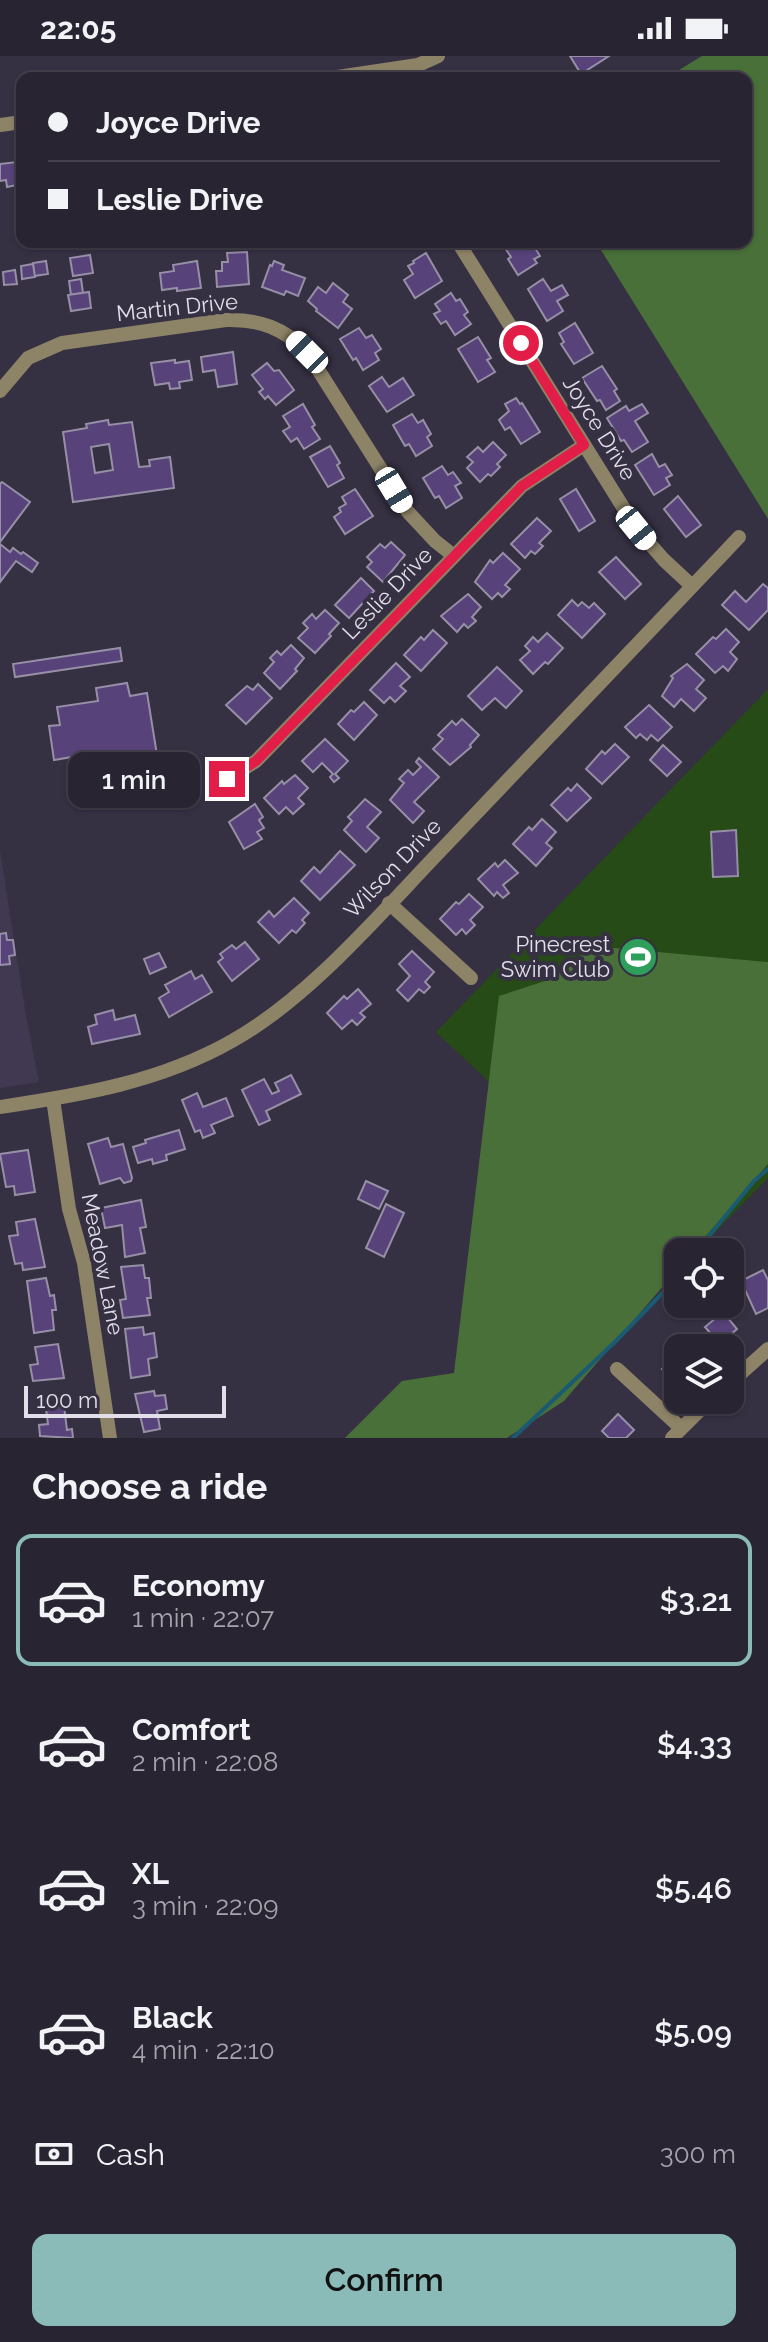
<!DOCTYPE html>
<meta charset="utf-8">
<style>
body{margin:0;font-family:Raleway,sans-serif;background:#34303e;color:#f1f3f6;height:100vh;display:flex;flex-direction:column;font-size:30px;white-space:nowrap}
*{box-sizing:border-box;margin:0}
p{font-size:26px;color:#a5a4ac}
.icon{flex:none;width:44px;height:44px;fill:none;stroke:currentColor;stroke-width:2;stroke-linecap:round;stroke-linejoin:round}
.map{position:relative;height:1382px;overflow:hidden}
.details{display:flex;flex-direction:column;background:#282432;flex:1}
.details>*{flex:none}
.hud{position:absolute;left:16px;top:16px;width:736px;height:176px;border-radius:16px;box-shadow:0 2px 6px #0004,0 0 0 2px #44414d;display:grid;align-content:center;height:176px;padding:0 32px;background:#282432}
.fabs{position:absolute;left:664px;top:1182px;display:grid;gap:16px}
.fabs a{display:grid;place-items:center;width:80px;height:80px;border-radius:16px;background:#282432;box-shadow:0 2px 6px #0004,0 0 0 2px #44414d;font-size:40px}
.scale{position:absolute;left:24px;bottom:20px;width:202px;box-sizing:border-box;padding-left:8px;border:4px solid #e2deea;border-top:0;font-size:22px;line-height:28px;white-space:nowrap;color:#e2deea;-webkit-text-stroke:6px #363043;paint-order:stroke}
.end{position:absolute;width:36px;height:36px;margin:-18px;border:10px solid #e11d48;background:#fff;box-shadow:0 0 0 4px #fff}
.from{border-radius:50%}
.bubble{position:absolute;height:56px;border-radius:16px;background:#282432;box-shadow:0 2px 6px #0004,0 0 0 2px #44414d;font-size:26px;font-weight:600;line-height:56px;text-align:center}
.car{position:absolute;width:24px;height:48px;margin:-24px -12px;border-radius:10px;box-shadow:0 0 6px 2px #0007;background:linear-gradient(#fff 24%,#345 0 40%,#fff 0 76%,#345 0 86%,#fff 0)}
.hud b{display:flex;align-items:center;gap:28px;height:76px;font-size:30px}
.hud b+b{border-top:2px solid #44414d}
.hud i{width:20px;height:20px;background:#f1f3f6}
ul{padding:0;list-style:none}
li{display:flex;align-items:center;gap:24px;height:132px;margin:0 16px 12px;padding:0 16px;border:4px solid transparent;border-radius:16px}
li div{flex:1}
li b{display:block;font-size:30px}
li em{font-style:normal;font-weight:600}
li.on{border-color:#8bbbb9}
li>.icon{width:72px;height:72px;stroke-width:1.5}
h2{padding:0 32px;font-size:36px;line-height:96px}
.pay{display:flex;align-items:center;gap:20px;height:88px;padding:0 32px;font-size:30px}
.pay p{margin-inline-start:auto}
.action{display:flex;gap:16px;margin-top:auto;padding:16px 32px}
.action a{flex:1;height:92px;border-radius:16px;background:#8bbbb9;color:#111;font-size:32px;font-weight:600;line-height:92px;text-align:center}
.status{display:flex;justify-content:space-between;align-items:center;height:56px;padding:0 40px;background:#282432;direction:ltr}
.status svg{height:22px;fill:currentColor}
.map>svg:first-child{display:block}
</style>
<div class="status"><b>22:05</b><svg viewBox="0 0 49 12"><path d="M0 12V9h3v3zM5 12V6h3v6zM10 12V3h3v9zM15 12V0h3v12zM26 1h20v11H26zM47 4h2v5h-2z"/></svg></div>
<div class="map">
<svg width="768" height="1382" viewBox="0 0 768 1382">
<rect width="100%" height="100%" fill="#363043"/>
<polygon fill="#413952" points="0,795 26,960 39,1026 0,1032"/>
<polygon fill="#264b16" points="768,633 768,1122 696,1196 678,1196 678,1203 436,976"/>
<g fill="#497039">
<polygon points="702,0 768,0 768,463 596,186 746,186 746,22 666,22"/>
<polygon points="592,890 768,906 768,1108 692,1196 678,1196 678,1213 564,1345 507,1382 345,1382 402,1325 454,1317 499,940 554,922"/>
</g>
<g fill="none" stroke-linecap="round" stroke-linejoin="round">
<g stroke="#1a5a73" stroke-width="4">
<polyline points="696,1196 754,1125 768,1113"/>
<polyline points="513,1382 616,1285 678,1221"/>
</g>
</g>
<g fill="#57427a" stroke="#968fa6" stroke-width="2" fill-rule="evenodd">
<polygon points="570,0 609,0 581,18"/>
<polygon points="17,106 19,118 22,118 22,128 7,131 6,124 0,125 0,108"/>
<polygon points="507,186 524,186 527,190 532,187 540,200 534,203 537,207 518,219 508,203 511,201 503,189"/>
<polygon points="247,196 249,228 217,231 216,215 222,215 222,206 228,206 227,197"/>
<polygon points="426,197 442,225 415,242 404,224 413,218 408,210 414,207 413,205"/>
<polygon points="90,199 93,217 73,220 70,202"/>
<polygon points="46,205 48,218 34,220 33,207"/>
<polygon points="197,205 201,232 177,235 177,232 162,234 160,217 174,215 173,209"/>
<polygon points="274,205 284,209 282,214 305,222 298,240 286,235 284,239 262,231 270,209 272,210"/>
<polygon points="33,208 35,221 22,223 21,210"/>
<polygon points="15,214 17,228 4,229 3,216"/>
<polygon points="81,223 83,237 71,239 69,225"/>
<polygon points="543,223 551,235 562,229 568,239 557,245 563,255 547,265 528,233"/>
<polygon points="333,227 348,239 343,246 352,253 338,272 316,255 317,253 308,245 318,231 326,237"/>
<polygon points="89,236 91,252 71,255 68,239"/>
<polygon points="451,237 456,245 460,243 468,256 464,259 471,268 455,279 446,265 441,268 434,258 440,255 435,248"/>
<polygon points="575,267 593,297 574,308 561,288 564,286 559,277"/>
<polygon points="359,272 366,282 372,279 381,293 375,297 379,304 363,314 356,302 353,304 340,283"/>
<polygon points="478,281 491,302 487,304 495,316 478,326 458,293"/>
<polygon points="233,296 237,328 218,331 215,314 203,316 201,301"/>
<polygon points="175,304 175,307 189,305 192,324 179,326 180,332 170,333 169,327 155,329 151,307"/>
<polygon points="267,307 274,315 279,314 294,334 276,349 268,340 265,343 259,336 263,333 252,319"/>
<polygon points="602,310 617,333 614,335 620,345 606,354 600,344 597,345 582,322"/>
<polygon points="382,321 389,331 403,322 414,339 387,356 369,330"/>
<polygon points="516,342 520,348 522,347 540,376 521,388 510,371 505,374 499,364 509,355 505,348"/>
<polygon points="303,348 315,369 312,371 320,383 304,393 297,382 291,386 283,375 290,371 283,360"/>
<polygon points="642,348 648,357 635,365 648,386 632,396 624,384 621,385 607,362 626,350 629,355"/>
<polygon points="412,358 418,367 423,364 431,378 427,381 432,390 416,400 409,388 405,390 393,369"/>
<path d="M108,364l1,5 23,-3 7,45 11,-1 -1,-6 21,-3 4,31 -101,14 -10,-70 24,-4 -1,-4zM109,388l4,26 -18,3 -4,-26z"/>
<polygon points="493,386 506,399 497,408 500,411 491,420 488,418 480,426 467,412 473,406 467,401 478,391 483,396"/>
<polygon points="330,390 340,407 337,409 344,422 328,431 310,401"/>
<polygon points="652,398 659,411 665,408 672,419 666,422 670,429 654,439 635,409"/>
<polygon points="442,410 448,419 453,416 461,427 455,430 462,442 446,452 439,440 435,442 423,422"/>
<polygon points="2,426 30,446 0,486 0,428"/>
<polygon points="355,433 373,460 345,478 334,461 341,456 339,452 346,448 342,441"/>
<polygon points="576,433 595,465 579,475 560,443"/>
<polygon points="678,440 701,469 686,481 664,453"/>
<polygon points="537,462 551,475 539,487 543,490 535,498 531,495 525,502 511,488"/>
<polygon points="391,486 405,499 383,526 367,511 372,506 367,501 380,488 385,492"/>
<polygon points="0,488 10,496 13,492 21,498 23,496 38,507 32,516 16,505 0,526"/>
<polygon points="503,497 520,513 505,529 510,533 502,541 498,537 492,543 475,526 490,504 493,507"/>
<polygon points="616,501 641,528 625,543 599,516"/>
<polygon points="361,522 374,535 349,562 335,549"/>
<polygon points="763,528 768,532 768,554 749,574 722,549 735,535 746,546"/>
<polygon points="468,538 481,551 472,561 476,565 468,572 464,568 457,576 441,560"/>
<polygon points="572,544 578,550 582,546 589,552 594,547 605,558 582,582 558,559"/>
<polygon points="325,554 339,567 329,578 331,580 315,597 298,582 308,572 303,567 312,558 316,563"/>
<polygon points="726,573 739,586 730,596 737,603 728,615 723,610 715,617 696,598 713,581 716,583"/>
<polygon points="433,574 447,587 421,615 404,599 421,581 424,584"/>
<polygon points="547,577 563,592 548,608 545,606 533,618 520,604 530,595 525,590 533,581 538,586"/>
<polygon points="291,589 304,602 295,613 297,615 280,633 264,617 274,606 270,602 277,595 281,599"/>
<polygon points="120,592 122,605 15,621 13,608"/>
<polygon points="396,607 410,621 400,630 406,635 395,646 390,641 384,647 370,634"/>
<polygon points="687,608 704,624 696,633 706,642 694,655 681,643 674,651 662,640 673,622 671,620"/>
<polygon points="497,611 522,635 506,652 495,642 482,654 468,640"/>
<polygon points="127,627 130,640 147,637 157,699 107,707 108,714 75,719 72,701 54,704 49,670 60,669 57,651 98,645 96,632"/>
<polygon points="258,628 272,642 246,668 226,649 247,630 253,634"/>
<polygon points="364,646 377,659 354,684 338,668 351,654 354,656"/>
<polygon points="649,649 672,671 658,685 651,679 647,684 640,678 636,682 625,671"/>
<polygon points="462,663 479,679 470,689 471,691 450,709 433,693 443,683 438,679 452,665 456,669"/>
<polygon points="325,683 348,705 335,718 339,722 334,726 330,721 333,718 322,707 313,716 302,705"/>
<polygon points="615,688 629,701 602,728 586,713 602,695 605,698"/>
<polygon points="663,689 681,706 667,720 650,704"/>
<polygon points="419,702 439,721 414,746 424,755 413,767 390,744 404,727 399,723 408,714 413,719 421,711 416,706"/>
<polygon points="295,719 308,732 298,742 304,748 293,758 286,751 279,758 264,742 282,725 284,728"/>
<polygon points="577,728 591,742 567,765 551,749 568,732 571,735"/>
<polygon points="365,743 381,756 367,771 379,782 366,796 344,774 352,765 348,761"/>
<polygon points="255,748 263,761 259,764 264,772 257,776 262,783 244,793 229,766"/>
<polygon points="542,763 556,776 546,787 552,792 536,810 513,788 529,771 532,774"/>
<polygon points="736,774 738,820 713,821 711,776"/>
<polygon points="340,795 355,809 320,844 301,825 314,811 320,817"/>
<polygon points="505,804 518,817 503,829 509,837 503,842 497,836 494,840 478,823 495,807 498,811"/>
<polygon points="469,838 483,851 470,864 475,869 466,878 462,873 456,879 440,863 456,846 459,848"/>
<polygon points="294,842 309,857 302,864 305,867 296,877 292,874 279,887 258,866 269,855 274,861"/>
<polygon points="6,877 7,884 13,884 15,899 9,900 10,908 0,909 0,878"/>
<polygon points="245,886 259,903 232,925 218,906 223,902 220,898 232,889 236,893"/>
<polygon points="412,895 434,916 425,926 430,931 424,937 419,933 408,945 397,934 410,920 399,908"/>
<polygon points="159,897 166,911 150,918 144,903"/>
<polygon points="191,915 195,923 202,919 212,936 169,961 159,942 169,936 165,929"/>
<polygon points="358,933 371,948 360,957 365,961 357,969 352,964 342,973 327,957 344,940 347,943"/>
<polygon points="113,954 115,964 135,959 140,978 92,988 88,971 97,968 95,959"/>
<polygon points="291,1019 301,1038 266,1055 270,1064 259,1069 242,1034 264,1023 272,1038 279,1035 275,1027"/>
<polygon points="197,1037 203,1051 226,1042 233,1060 211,1069 215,1077 203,1082 200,1074 195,1076 182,1044"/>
<polygon points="179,1074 185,1093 166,1099 167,1104 153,1108 152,1103 138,1107 133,1091 146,1087 145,1084"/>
<polygon points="108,1082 111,1091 123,1088 132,1122 131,1125 124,1127 120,1122 100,1128 88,1088"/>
<polygon points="28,1094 35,1136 15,1139 14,1130 6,1131 0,1098"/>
<polygon points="366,1125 388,1135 379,1153 358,1143"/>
<polygon points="141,1144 146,1171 140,1172 145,1197 125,1201 122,1169 105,1172 101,1152"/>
<polygon points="386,1148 404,1157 384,1201 366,1192"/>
<polygon points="35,1163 45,1211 23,1214 22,1207 15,1208 9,1180 18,1179 16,1166"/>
<polygon points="143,1209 145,1222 149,1222 151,1242 147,1242 150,1259 123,1262 120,1244 126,1243 121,1211"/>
<polygon points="763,1214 768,1224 768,1252 756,1258 741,1225"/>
<polygon points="46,1222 50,1240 54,1239 56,1254 52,1254 54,1274 34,1277 27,1225"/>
<polygon points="723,1256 737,1273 724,1284 722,1282 718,1286 705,1271"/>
<polygon points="143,1271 144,1279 154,1277 157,1301 148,1303 150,1319 131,1322 125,1273"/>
<polygon points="58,1288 64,1322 33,1325 30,1309 38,1308 35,1291"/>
<polygon points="678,1297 678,1329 662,1313"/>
<polygon points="154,1335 155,1340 165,1339 167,1353 157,1355 160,1373 144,1376 135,1338"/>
<polygon points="64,1350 67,1374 72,1373 73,1382 40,1380 39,1369 48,1368 46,1353"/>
<polygon points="618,1358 634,1374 626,1382 609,1382 602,1375"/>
</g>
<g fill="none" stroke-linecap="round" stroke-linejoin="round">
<g stroke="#8d8367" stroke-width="14">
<polyline points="331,22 418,9 438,0"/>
<polyline points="0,69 22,66"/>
<polyline points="458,186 636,472 664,504 692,530"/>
<path d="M0,335l28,-33 34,-15 164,-23c33,-1 58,8 81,32l101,160 27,29 19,15"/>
<polyline points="227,723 256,705 522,430 584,389"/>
<polyline points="389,847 471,922"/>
<polyline points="53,1043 69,1153 84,1207 110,1382"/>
<path d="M0,1051c81,-12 160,-25 232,-66 79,-44 151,-131 214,-196 98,-103 196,-205 293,-308"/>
<polyline points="617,1313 681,1372"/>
<polyline points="730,1327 768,1293"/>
<polyline points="672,1382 710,1344"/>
</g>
</g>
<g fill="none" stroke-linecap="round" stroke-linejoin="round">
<polyline stroke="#e11d48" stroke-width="10" points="227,723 256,705 522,430 584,389 521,287"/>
</g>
<defs>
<g id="stadium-disc" transform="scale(2)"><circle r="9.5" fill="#2e9e5b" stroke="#363043"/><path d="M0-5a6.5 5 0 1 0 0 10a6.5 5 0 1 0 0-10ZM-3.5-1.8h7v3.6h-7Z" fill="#fff"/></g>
</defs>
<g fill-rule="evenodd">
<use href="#stadium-disc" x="638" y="901"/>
</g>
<g text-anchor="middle" stroke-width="8" stroke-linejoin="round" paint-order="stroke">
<g font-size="22" fill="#e2deea" stroke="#363043">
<text transform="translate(177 251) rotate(-6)" y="8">Martin Drive</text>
<text transform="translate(600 372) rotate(58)" y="8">Joyce Drive</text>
<text transform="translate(387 537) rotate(-46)" y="8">Leslie Drive</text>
<text transform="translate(392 812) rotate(-46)" y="8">Wilson Drive</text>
<text transform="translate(103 1208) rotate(79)" y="8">Meadow Lane</text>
</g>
<g font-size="22" fill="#e2deea" stroke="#363043" text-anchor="end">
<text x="610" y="896">Pinecrest<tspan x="610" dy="25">Swim Club</tspan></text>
</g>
</g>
</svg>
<div class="fabs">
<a><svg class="icon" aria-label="locate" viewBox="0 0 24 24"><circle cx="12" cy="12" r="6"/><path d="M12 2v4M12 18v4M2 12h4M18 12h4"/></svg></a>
<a><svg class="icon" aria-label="layers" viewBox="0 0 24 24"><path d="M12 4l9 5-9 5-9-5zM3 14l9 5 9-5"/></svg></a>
</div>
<div class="scale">100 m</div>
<i class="end from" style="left:521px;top:287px"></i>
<i class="end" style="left:227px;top:723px"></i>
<div class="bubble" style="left:68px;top:696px;width:132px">1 min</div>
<i class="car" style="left:307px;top:296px;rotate:315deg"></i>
<i class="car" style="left:394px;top:434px;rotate:149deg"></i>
<i class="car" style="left:636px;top:472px;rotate:141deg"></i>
<div class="hud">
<b><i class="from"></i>Joyce Drive</b>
<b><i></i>Leslie Drive</b>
</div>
</div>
<section class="details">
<h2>Choose a ride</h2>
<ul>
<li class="on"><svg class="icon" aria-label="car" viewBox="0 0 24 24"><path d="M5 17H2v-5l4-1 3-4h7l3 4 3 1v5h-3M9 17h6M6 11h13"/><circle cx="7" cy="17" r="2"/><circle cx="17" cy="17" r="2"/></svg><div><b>Economy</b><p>1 min · 22:07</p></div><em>$3.21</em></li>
<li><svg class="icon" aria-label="car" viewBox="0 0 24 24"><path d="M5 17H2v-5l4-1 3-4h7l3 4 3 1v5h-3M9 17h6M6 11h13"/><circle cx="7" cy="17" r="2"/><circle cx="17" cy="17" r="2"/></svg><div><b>Comfort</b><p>2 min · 22:08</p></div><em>$4.33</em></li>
<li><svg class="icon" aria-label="car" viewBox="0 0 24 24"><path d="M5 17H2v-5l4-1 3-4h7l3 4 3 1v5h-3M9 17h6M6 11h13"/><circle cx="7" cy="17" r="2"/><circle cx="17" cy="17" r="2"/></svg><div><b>XL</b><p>3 min · 22:09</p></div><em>$5.46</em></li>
<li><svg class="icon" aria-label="car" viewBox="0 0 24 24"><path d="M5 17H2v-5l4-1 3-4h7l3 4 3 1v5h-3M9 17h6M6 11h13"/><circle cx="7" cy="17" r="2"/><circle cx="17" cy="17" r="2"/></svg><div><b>Black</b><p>4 min · 22:10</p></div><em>$5.09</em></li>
</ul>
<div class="pay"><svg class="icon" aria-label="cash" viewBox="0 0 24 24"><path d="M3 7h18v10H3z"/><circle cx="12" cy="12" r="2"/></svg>Cash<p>300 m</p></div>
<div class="action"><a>Confirm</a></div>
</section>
